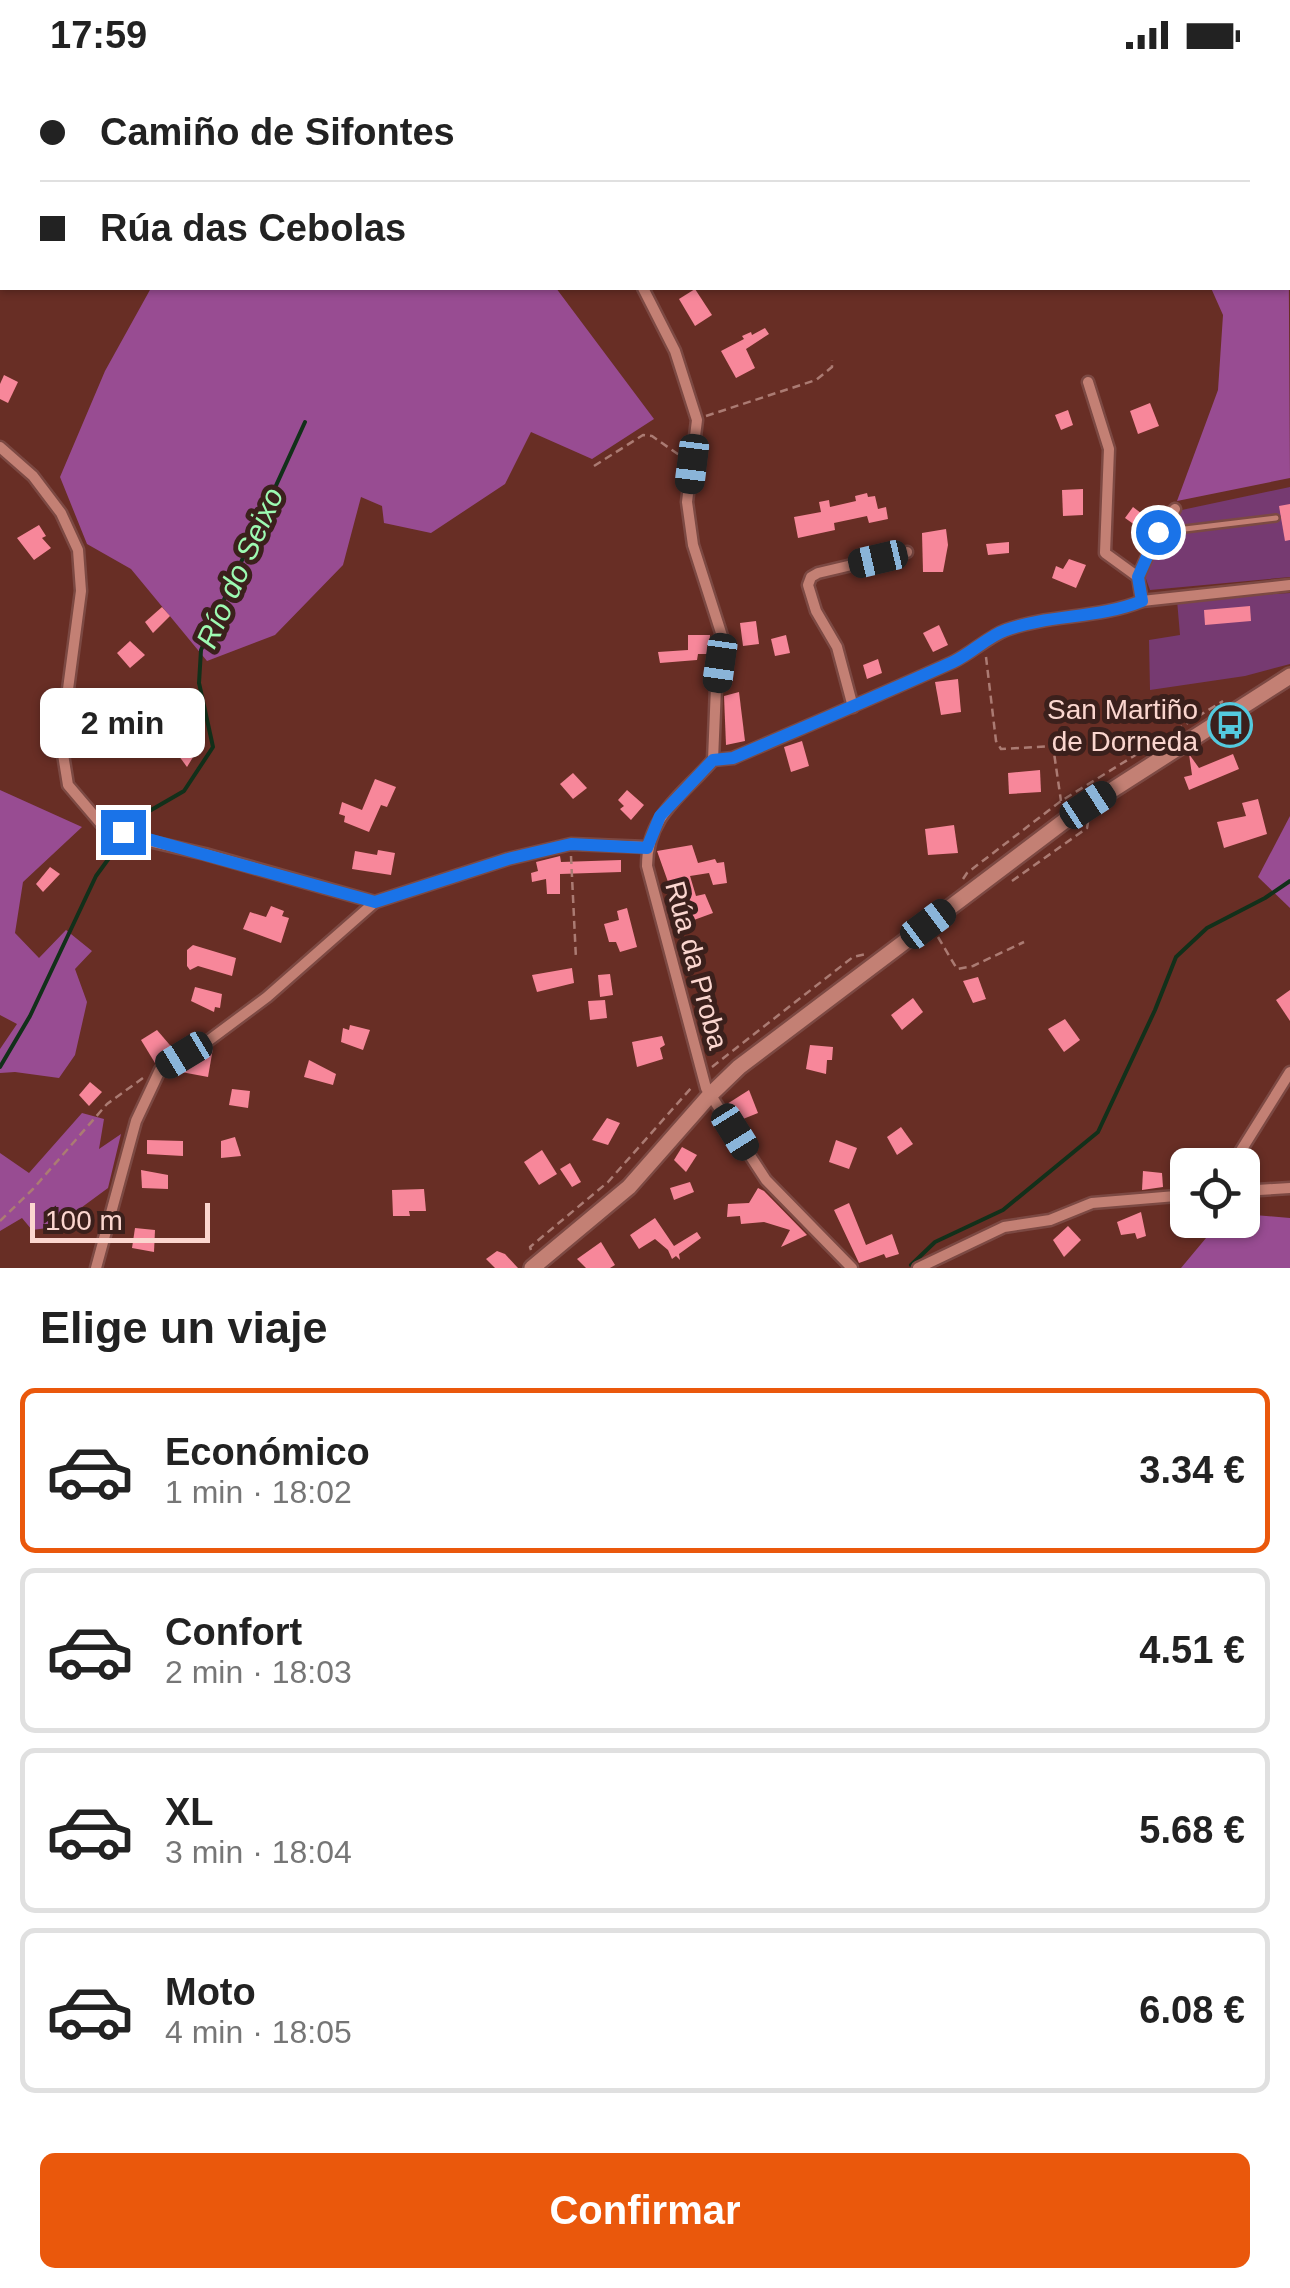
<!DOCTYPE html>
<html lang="es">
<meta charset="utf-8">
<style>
body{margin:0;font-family:Helvetica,sans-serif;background:#f6f6f6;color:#222;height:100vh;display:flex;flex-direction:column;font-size:38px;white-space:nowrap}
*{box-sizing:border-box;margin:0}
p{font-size:32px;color:#767676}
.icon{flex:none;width:55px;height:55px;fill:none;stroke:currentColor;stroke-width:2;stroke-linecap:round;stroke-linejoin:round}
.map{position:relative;height:1198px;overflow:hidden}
.panel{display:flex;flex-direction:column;background:#fff;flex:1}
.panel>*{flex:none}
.top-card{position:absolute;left:0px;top:0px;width:1290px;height:220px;box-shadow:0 2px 8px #0004;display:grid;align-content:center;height:220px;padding:0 40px;background:#fff}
.controls{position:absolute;left:1170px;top:1078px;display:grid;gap:20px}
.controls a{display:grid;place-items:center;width:90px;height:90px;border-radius:15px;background:#fff;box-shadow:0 2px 8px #0004;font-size:50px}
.scale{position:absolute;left:30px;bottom:25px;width:180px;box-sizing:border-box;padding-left:10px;border:5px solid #fbd6cf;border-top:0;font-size:28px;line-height:35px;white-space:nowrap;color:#fbd6cf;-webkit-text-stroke:8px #3b201c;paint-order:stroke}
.end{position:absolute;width:45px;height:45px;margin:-22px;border:12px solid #1a73e8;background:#fff;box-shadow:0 0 0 5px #fff}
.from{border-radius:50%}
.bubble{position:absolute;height:70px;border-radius:15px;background:#fff;box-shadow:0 2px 8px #0004;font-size:32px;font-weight:600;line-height:70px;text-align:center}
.car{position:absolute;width:30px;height:60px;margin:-30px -15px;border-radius:12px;box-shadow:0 0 8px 2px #0007;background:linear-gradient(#222 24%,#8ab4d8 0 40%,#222 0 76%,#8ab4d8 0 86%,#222 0)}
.top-card b{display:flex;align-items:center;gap:35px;height:95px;font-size:38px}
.top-card b+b{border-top:2px solid #e0e0e0}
.top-card i{width:25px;height:25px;background:#222}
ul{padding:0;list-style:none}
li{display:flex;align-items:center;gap:30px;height:165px;margin:0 20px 15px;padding:0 20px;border:5px solid #e0e0e0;border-radius:15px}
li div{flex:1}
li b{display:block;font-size:38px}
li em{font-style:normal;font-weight:600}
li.current{border-color:#ea580c}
li>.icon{width:90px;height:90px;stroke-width:1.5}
h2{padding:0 40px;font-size:45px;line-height:120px}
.action{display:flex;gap:20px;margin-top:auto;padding:20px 40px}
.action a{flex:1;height:115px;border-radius:15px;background:#ea580c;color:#fff;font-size:40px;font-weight:600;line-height:115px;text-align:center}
.status{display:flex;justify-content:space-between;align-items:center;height:70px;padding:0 50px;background:#fff;direction:ltr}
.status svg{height:28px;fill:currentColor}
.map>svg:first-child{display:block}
</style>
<div class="status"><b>17:59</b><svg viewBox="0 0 49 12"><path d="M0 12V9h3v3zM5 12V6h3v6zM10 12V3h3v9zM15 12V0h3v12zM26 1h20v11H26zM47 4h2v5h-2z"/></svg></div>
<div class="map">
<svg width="1290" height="1198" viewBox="0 0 1290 1198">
<rect width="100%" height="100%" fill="#682e25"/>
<g fill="#763a71">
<polygon points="1290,417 1290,507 1150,520 1145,506 1177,441"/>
<polygon points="1290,523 1290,594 1245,606 1150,620 1149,570 1180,565 1177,530"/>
</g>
<g fill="#984c92">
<polygon points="1288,77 1290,408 1177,431 1218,320 1223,245 1211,218 1288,218"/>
<polygon points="151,218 556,218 654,349 592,389 531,362 505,414 431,463 384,453 382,436 361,427 343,495 275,565 207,591 131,499 87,474 60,407 105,301"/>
<polygon points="0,720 82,757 23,812 15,863 39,888 66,860 92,881 75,899 87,932 75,985 59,1008 15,1002 0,1003 0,979 17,954 0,945"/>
<polygon points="1290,746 1290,838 1258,807"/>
<polygon points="82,1043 104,1049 99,1079 121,1064 108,1118 55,1157 32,1160 22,1148 0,1161 0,1083 29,1103"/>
<polygon points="1243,1144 1290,1148 1290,1198 1181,1198 1221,1150 1242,1150"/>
</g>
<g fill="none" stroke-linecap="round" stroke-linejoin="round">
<g stroke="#12301a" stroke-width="4">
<polyline points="0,997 30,946 96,806 139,747 184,721 213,677 199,613 201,580 305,352"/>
<polyline points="911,1195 935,1172 1003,1140 1098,1062 1155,940 1176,887 1207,858 1265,828 1290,811"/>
</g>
</g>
<g fill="#f7879a">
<polygon points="695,219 712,245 695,256 679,229"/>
<polygon points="765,258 769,264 746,279 755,298 736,308 721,281 744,269 742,266 751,262 752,265"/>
<polygon points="4,305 18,312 8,333 0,329 0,314"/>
<polygon points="1150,333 1159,356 1138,364 1130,341"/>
<polygon points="1068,340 1073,355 1061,360 1055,345"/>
<polygon points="1083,419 1083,445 1063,446 1062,420"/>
<polygon points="867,423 868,427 875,426 878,439 886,437 888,449 869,453 867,446 834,453 835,460 798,468 794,447 821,442 819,432 829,430 830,437 856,431 855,426"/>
<polygon points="1290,434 1290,470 1285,471 1279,436"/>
<polygon points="1133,437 1150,450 1142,460 1125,448"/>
<polygon points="39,455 46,466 42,468 51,478 34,490 17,468"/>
<polygon points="946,459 948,475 943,502 923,502 922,463"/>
<polygon points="1009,472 1009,483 988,485 986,474"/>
<polygon points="1069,489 1086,495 1076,518 1052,508 1056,496 1063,499"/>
<polygon points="1250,536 1251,551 1205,555 1204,540"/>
<polygon points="162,537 170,546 153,563 145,552"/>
<polygon points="756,551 759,574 743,576 740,553"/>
<polygon points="939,555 948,575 933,582 923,563"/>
<polygon points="688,565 710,565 709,584 698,584 697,590 660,593 658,582 688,580"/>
<polygon points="786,565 790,583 775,586 771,569"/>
<polygon points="130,571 145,585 130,598 117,583"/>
<polygon points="878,589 882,603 867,609 863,595"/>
<polygon points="958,609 961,642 941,645 935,612"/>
<polygon points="739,622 745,671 726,675 724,626"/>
<polygon points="106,661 117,671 104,686 92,675"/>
<polygon points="189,671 198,679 187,697 176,682"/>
<polygon points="802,671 809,696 791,702 784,677"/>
<polygon points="1189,684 1199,698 1233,684 1239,699 1189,720 1184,707 1192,705"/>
<polygon points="1040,700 1041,722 1009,724 1008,703"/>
<polygon points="573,703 587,718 573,729 560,714"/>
<polygon points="375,709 396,717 387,737 381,735 369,762 344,752 345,746 339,744 342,732 362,740"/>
<polygon points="627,720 644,735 631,750 620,739 624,736 618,730"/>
<polygon points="1258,729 1267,764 1224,778 1217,752 1246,746 1242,733"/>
<polygon points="954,755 958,783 928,785 925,759"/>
<polygon points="692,775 698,793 715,789 717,793 724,792 727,813 713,815 709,803 690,806 696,826 705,824 713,843 683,854 657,781"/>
<polygon points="378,780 395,783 391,805 352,799 355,781 377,785"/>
<polygon points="560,786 561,792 621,790 621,802 560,804 560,824 547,824 546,809 532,812 531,803 538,801 536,792"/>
<polygon points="50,797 60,804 43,822 36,814"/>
<polygon points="271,836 284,841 282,846 289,848 281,873 243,859 250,842 266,847"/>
<polygon points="627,838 637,877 620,882 616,872 609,872 604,854 619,850 617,841"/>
<polygon points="193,875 236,888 232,906 198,896 190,900 187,896 187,880"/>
<polygon points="572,898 574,913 537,922 532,905"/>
<polygon points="610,904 613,925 600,927 598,905"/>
<polygon points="978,907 986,929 973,933 963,911"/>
<polygon points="195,917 222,924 220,938 215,937 214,942 191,931"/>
<polygon points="1290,920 1290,951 1276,930"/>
<polygon points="913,928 923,942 902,960 891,945"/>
<polygon points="605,930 607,948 590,950 588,931"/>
<polygon points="1065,949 1080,970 1064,982 1048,959"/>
<polygon points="350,955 370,960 363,980 341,972 343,958 349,960"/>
<polygon points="157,960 175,981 155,993 141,970"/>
<polygon points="662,966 665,975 660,978 663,989 637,997 632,972"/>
<polygon points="810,975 833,977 832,990 827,990 826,1004 806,999"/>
<polygon points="213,978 208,1007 176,1001"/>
<polygon points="309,990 336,1004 333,1015 304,1007"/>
<polygon points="90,1012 102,1022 89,1036 79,1025"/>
<polygon points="232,1019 250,1021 248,1038 229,1035"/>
<polygon points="749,1020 758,1043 738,1051 727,1034"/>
<polygon points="607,1048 620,1053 608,1075 592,1070"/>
<polygon points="901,1057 913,1074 897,1085 887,1067"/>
<polygon points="235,1067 241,1086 221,1088 221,1071"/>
<polygon points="147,1070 183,1071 183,1086 147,1084"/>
<polygon points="836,1070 857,1078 849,1099 829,1092"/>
<polygon points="682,1077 697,1085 686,1102 674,1090"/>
<polygon points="542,1080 557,1104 539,1115 524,1092"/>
<polygon points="570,1093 581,1112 572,1117 560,1099"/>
<polygon points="141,1100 168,1105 168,1119 142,1118"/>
<polygon points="1143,1101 1162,1103 1163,1117 1142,1120"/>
<polygon points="690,1112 694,1122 674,1130 670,1118"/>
<polygon points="758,1118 764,1121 807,1165 781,1177 790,1160 764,1152 741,1154 740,1146 727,1147 728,1134 749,1133"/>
<polygon points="424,1119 426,1141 409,1141 410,1146 393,1146 392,1120"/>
<polygon points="849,1133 866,1175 892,1164 899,1184 886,1188 884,1184 859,1193 834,1140"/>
<polygon points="1141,1142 1146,1166 1137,1169 1135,1163 1121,1165 1117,1152"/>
<polygon points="655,1148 674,1176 697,1162 701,1168 679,1184 680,1190 676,1186 672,1189 668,1180 655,1169 639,1179 630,1165"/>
<polygon points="1068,1156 1081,1170 1064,1187 1053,1170"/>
<polygon points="135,1158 155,1160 154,1182 132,1178"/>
<polygon points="601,1172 615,1195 610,1198 586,1198 577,1189"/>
<polygon points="497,1181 505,1184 518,1198 495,1198 486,1189"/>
</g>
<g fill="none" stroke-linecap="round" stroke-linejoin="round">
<g stroke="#7c4943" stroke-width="10">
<polyline id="service" points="1160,462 1276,448"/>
</g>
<g stroke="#7c4943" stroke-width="15">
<g id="minor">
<polyline points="49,2 52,0"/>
<polyline points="529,2 532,0"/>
<polyline points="1065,2 1067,0"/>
<polyline points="0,42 2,40"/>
<path d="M643,218l32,63 22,69 -10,82 6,43 30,94 -7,48 -3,73c-30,35 -66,55 -66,106l59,222 60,92 86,88"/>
<polyline points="1088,312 1109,379 1105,483 1138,507 1142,531"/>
<polyline points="0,377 33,406 61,443 78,480 81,521 61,672 68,715 102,755 144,770 205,784 375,832 508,789 571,774 647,777"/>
<polyline points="1138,507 1158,462 1175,439"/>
<polyline points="853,637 837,577 816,541 808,515 811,507 818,503 907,482"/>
<path d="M713,690l20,-2c74,-32 147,-63 220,-96 19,-9 35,-25 53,-32 44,-16 92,-11 136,-29l148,-16"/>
<polyline points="1232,1095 1290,1002"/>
<polyline points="1242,1121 1290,1118"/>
<polyline points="96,1198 136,1051 160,1000 208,971 267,927 375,832"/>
<polyline points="918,1198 1004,1157 1050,1150 1092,1133 1188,1125"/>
</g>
</g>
<g stroke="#7c4943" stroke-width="20">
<polyline id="secondary" points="532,1198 629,1117 710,1025 739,997 1067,749 1290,606"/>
</g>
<g stroke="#ab7b73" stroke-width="2.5" stroke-dasharray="8 5" stroke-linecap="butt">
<polyline points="706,346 816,310 832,297 832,290"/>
<polyline points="594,396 643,365 652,366 682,387"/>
<polyline points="986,587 996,671 1001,679 1053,676 1061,731"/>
<polyline points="571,786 576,889"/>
<polyline points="963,809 967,803 1061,731 1223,631"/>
<polyline points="1012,811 1087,758 1088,752"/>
<polyline points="938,867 957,899 973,896 1024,872"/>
<polyline points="712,997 853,887 866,884"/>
<polyline points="0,1151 33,1119 107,1034 143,1008"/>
<polyline points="531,1180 530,1177 608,1112 692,1017"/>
</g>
<use href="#service" stroke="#c38074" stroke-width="5"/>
<use href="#minor" stroke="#c38074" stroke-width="10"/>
<use href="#secondary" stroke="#c38074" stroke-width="15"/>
</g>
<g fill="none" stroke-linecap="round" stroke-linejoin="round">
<path stroke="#1a73e8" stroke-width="12" d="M123,762l252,70 133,-43 63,-15 76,4 13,-32 53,-56 20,-2c74,-32 147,-63 220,-96 19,-9 35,-26 53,-32 44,-16 92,-11 136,-29l-4,-24 20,-45"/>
</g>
<defs>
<g id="bus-ring" transform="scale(2.25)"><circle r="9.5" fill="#3b201c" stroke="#54cade" stroke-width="1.5"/><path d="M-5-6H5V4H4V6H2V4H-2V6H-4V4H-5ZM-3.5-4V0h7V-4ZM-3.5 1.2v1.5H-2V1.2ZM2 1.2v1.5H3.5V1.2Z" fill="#54cade"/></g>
</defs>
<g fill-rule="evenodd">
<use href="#bus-ring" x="1230" y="655"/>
</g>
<g text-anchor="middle" stroke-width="10" stroke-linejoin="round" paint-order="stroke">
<g font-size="28" fill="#fbd6cf" stroke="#3b201c" text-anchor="end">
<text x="1198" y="649">San Martiño<tspan x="1198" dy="32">de Dorneda</tspan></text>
</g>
<g font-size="28" fill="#fbd6cf" stroke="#3b201c">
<text transform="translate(697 895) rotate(75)" y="10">Rúa da Proba</text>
</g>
<g font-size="30" font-style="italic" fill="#9dfab2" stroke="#3b201c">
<text transform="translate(240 498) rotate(-66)" y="10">Río do Seixo</text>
</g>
</g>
</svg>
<div class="controls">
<a><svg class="icon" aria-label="locate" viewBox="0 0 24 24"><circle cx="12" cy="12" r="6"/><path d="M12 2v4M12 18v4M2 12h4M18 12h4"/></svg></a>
</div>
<div class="scale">100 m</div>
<i class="end from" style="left:1158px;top:462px"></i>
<i class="end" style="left:123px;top:762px"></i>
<div class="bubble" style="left:40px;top:618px;width:165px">2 min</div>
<i class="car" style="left:692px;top:394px;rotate:187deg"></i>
<i class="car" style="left:878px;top:489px;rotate:257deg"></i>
<i class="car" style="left:720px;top:593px;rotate:188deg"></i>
<i class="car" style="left:1088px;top:735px;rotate:57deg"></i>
<i class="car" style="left:928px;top:854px;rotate:53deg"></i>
<i class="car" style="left:184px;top:985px;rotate:239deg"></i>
<i class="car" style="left:735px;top:1062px;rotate:148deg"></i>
<div class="top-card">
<b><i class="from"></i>Camiño de Sifontes</b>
<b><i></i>Rúa das Cebolas</b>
</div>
</div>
<section class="panel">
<h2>Elige un viaje</h2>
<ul>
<li class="current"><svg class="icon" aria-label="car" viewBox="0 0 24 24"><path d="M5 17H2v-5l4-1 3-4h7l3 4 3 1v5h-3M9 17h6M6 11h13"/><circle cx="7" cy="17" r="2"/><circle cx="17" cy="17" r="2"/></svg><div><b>Económico</b><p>1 min · 18:02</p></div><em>3.34 €</em></li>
<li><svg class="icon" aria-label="car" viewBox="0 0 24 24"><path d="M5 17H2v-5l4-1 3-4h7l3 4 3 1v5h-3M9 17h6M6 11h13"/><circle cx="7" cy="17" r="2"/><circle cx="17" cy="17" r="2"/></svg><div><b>Confort</b><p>2 min · 18:03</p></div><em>4.51 €</em></li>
<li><svg class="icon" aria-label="car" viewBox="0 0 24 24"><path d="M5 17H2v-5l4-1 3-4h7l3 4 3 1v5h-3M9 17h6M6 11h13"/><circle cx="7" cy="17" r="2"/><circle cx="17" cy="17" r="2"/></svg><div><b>XL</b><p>3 min · 18:04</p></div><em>5.68 €</em></li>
<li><svg class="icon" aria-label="car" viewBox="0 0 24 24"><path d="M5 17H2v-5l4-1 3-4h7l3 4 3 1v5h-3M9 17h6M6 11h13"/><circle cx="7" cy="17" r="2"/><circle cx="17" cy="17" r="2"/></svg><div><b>Moto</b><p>4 min · 18:05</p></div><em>6.08 €</em></li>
</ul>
<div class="action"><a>Confirmar</a></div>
</section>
